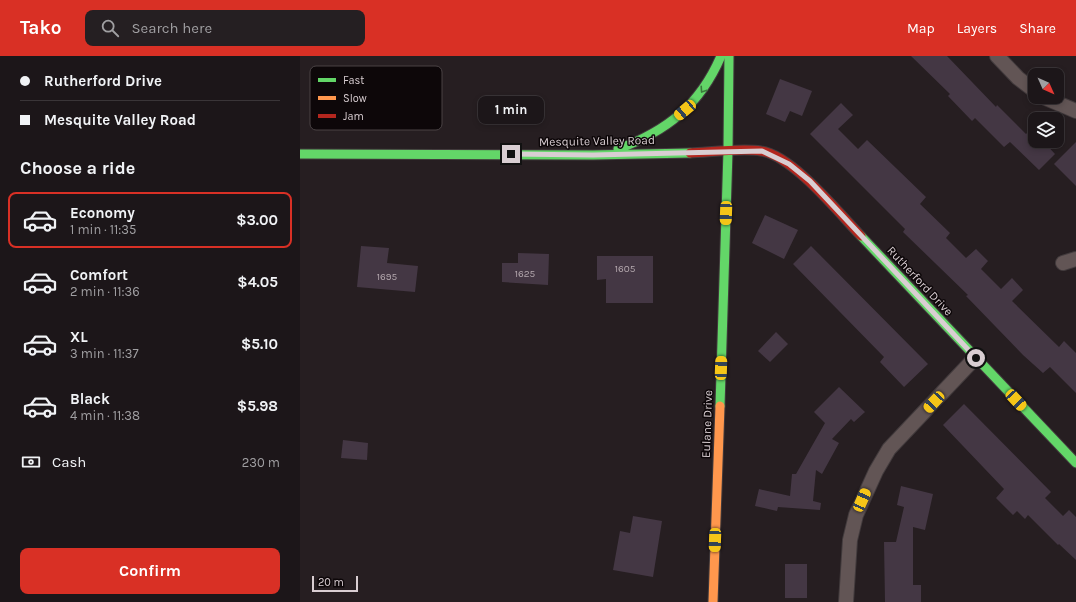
<!DOCTYPE html>
<meta charset="utf-8">
<style>
body{margin:0;font-family:Karla,sans-serif;background:#251f22;color:#f1f3f6;height:100vh;display:flex;flex-direction:column;font-size:15px;white-space:nowrap}
*{box-sizing:border-box;margin:0}
p{font-size:13px;color:#a09fa2}
.icon{flex:none;width:22px;height:22px;fill:none;stroke:currentColor;stroke-width:2;stroke-linecap:round;stroke-linejoin:round}
.map{position:relative;flex:1;overflow:hidden}
.details{display:flex;flex-direction:column;background:#1c1619;width:300px}
.details>*{flex:none}
.guide{display:grid;align-content:center;height:88px;padding:0 20px;background:#1c1619}
.needle{width:26px;rotate:135deg}
.tools{position:absolute;left:728px;top:12px;display:grid;gap:8px}
.tools a{display:grid;place-items:center;width:36px;height:36px;border-radius:8px;background:#1c1619;box-shadow:0 2px 6px #0003,0 0 0 1px #3a3538;font-size:20px}
.scale{position:absolute;left:12px;bottom:10px;width:46px;box-sizing:border-box;padding-left:4px;border:2px solid #d9ced2;border-top:0;font-size:11px;line-height:14px;white-space:nowrap;color:#d9ced2;-webkit-text-stroke:3px #0d0709;paint-order:stroke}
.end{position:absolute;width:18px;height:18px;margin:-9px;border:5px solid #d9ced2;background:#111;box-shadow:0 0 0 2px #111}
.from{border-radius:50%}
.bubble{position:absolute;height:28px;border-radius:8px;background:#1c1619;box-shadow:0 2px 6px #0003,0 0 0 1px #3a3538;font-size:13px;font-weight:700;line-height:28px;text-align:center}
.car{position:absolute;width:12px;height:24px;margin:-12px -6px;border-radius:5px;box-shadow:0 0 3px 1px #0007;background:linear-gradient(#f5c518 24%,#345 0 40%,#f5c518 0 76%,#345 0 86%,#f5c518 0)}
.guide b{display:flex;align-items:center;gap:14px;height:38px;font-size:15px}
.guide b+b{border-top:1px solid #3a3538}
.guide i{width:10px;height:10px;background:#f1f3f6}
ul{padding:0;list-style:none}
li{display:flex;align-items:center;gap:12px;height:56px;margin:0 8px 6px;padding:0 12px;border:2px solid transparent;border-radius:8px}
li div{flex:1}
li b{display:block;font-size:15px}
li em{font-style:normal;font-weight:700}
li.selected{border-color:#d93025}
li>.icon{width:36px;height:36px;stroke-width:1.5}
h2{padding:0 20px;font-size:18px;line-height:48px}
.pay{display:flex;align-items:center;gap:10px;height:44px;padding:0 20px;font-size:15px}
.pay p{margin-inline-start:auto}
.primary-button{display:flex;gap:8px;margin-top:auto;padding:8px 20px}
.primary-button a{flex:1;height:46px;border-radius:8px;background:#d93025;color:#fff;font-size:16px;font-weight:700;line-height:46px;text-align:center}
header{display:flex;align-items:center;gap:24px;box-sizing:border-box;height:56px;padding:0 20px;background:#d93025;color:#fff}
header strong{font-size:19px}
nav{display:flex;gap:22px;margin-inline-start:auto;font-size:14px}
.search{width:280px;height:36px;background:#251f22;display:flex;align-items:center;gap:10px;box-sizing:border-box;padding:0 14px;border-radius:8px;color:#a09fa2;font-size:15px}
main{display:flex;flex:1;min-height:0}
.map>svg:first-child{display:block}
</style>
<header>
<strong>Tako</strong>
<div class="search"><svg class="icon" aria-label="search" viewBox="0 0 24 24"><circle cx="10" cy="10" r="6"/><path d="M15 15l6 6"/></svg>Search here</div>
<nav><a>Map</a><a>Layers</a><a>Share</a></nav>
</header>
<main>
<section class="details">
<div class="guide">
<b><i class="from"></i>Rutherford Drive</b>
<b><i></i>Mesquite Valley Road</b>
</div>
<h2>Choose a ride</h2>
<ul>
<li class="selected"><svg class="icon" aria-label="car" viewBox="0 0 24 24"><path d="M5 17H2v-5l4-1 3-4h7l3 4 3 1v5h-3M9 17h6M6 11h13"/><circle cx="7" cy="17" r="2"/><circle cx="17" cy="17" r="2"/></svg><div><b>Economy</b><p>1 min · 11:35</p></div><em>$3.00</em></li>
<li><svg class="icon" aria-label="car" viewBox="0 0 24 24"><path d="M5 17H2v-5l4-1 3-4h7l3 4 3 1v5h-3M9 17h6M6 11h13"/><circle cx="7" cy="17" r="2"/><circle cx="17" cy="17" r="2"/></svg><div><b>Comfort</b><p>2 min · 11:36</p></div><em>$4.05</em></li>
<li><svg class="icon" aria-label="car" viewBox="0 0 24 24"><path d="M5 17H2v-5l4-1 3-4h7l3 4 3 1v5h-3M9 17h6M6 11h13"/><circle cx="7" cy="17" r="2"/><circle cx="17" cy="17" r="2"/></svg><div><b>XL</b><p>3 min · 11:37</p></div><em>$5.10</em></li>
<li><svg class="icon" aria-label="car" viewBox="0 0 24 24"><path d="M5 17H2v-5l4-1 3-4h7l3 4 3 1v5h-3M9 17h6M6 11h13"/><circle cx="7" cy="17" r="2"/><circle cx="17" cy="17" r="2"/></svg><div><b>Black</b><p>4 min · 11:38</p></div><em>$5.98</em></li>
</ul>
<div class="pay"><svg class="icon" aria-label="cash" viewBox="0 0 24 24"><path d="M3 7h18v10H3z"/><circle cx="12" cy="12" r="2"/></svg>Cash<p>230 m</p></div>
<div class="primary-button"><a>Confirm</a></div>
</section>
<div class="map">
<svg width="776" height="546" viewBox="0 0 776 546">
<rect width="100%" height="100%" fill="#261e21"/>
<g fill="#443744">
<polygon points="611,0 647,0 696,51 697,49 726,78 735,69 735,85 743,85 755,98 739,114 710,86 704,91 675,62 672,65 648,40 650,38"/>
<polygon points="480,23 512,35 502,60 490,55 485,66 466,58"/>
<polygon points="541,47 553,59 538,73 558,93 567,84 626,141 620,148 650,177 646,182 666,202 676,193 688,205 681,213 701,233 712,222 723,234 712,245 759,291 764,285 776,297 776,337 750,311 743,317 723,299 666,240 668,239 603,176 605,173 510,78"/>
<polygon points="776,86 776,130 754,108"/>
<polygon points="465,159 498,174 484,203 452,187"/>
<polygon points="61,190 89,192 87,207 118,210 115,236 57,231"/>
<polygon points="511,190 628,308 604,331 580,306 584,301 493,208"/>
<polygon points="218,197 249,198 248,229 202,226 202,207 218,207"/>
<polygon points="297,200 353,200 353,247 306,247 306,223 297,224"/>
<polygon points="476,276 488,288 470,306 458,295"/>
<polygon points="539,331 565,356 554,366 551,363 532,383 539,387 522,418 516,414 513,445 521,447 520,454 478,451 477,455 455,450 459,433 490,440 492,418 496,418 525,367 514,356"/>
<polygon points="664,348 751,436 745,442 763,460 769,454 776,461 776,504 759,488 758,489 728,459 725,463 717,455 713,459 696,442 704,433 643,369"/>
<polygon points="43,384 68,387 67,404 41,402"/>
<polygon points="601,430 633,438 625,474 613,471 613,529 621,529 621,546 585,546 584,486 596,486 604,451 597,449"/>
<polygon points="333,460 362,465 353,521 313,514 320,475 330,477"/>
<rect x="485" y="508" width="22" height="34"/>
</g>
<g fill="none" stroke-linecap="round" stroke-linejoin="round">
<g stroke="#423b3d" stroke-width="16">
<g id="street">
<polyline points="697,0 718,22 735,35"/>
<polyline points="743,41 776,55"/>
<polyline points="763,207 776,203"/>
<polyline points="546,546 550,484 556,459 576,415 589,393 675,302"/>
</g>
</g>
<g stroke="#423b3d" stroke-width="11">
<g id="fast">
<path d="M318,93c49,-18 82,-44 103,-93"/>
<polyline points="0,98 293,99 390,97"/>
<polyline points="561,180 776,407"/>
<polyline points="420,350 428,95 429,0"/>
</g>
</g>
<g stroke="#423b3d" stroke-width="11">
<polyline id="slow" points="413,546 420,350"/>
</g>
<g stroke="#423b3d" stroke-width="11">
<path id="jam" d="M390,97c21,-1 52,-5 71,-2 31,4 78,62 100,85"/>
</g>
<use href="#street" stroke="#625555" stroke-width="14"/>
<use href="#fast" stroke="#63d668" stroke-width="9"/>
<use href="#slow" stroke="#ff974d" stroke-width="9"/>
<use href="#jam" stroke="#b3261e" stroke-width="9"/>
</g>
<defs><path id="oneway-chevron" d="M-2-3.5L2.5 0L-2 3.5" fill="none" stroke-width="1.6" stroke-linecap="round" stroke-linejoin="round"/></defs>
<use stroke="#3c793d" href="#oneway-chevron" transform="translate(403 34) rotate(124)"/>
<g fill="none" stroke-linecap="round" stroke-linejoin="round">
<polyline stroke="#d9ced2" stroke-width="5" points="211,98 293,99 462,95 489,108 510,125 676,302"/>
</g>
<g text-anchor="middle" stroke-width="3" stroke-linejoin="round" paint-order="stroke">
<g font-size="10" fill="#b4a8ae">
<text x="325" y="216">1605</text>
<text x="225" y="221">1625</text>
<text x="87" y="224">1695</text>
</g>
<g font-size="12" fill="#d9ced2" stroke="#0d0709">
<text transform="translate(297 85) rotate(-1)" y="4">Mesquite Valley Road</text>
<text transform="translate(620 225) rotate(47)" y="4">Rutherford Drive</text>
<text transform="translate(407 368) rotate(-88)" y="4">Eulane Drive</text>
</g>
</g>
<rect x="10" y="10" width="132" height="64" rx="6" fill="#0d0709" stroke="#4a4345" stroke-width="1"/>
<rect x="18" y="22" width="18" height="4" fill="#63d668"/>
<rect x="18" y="40" width="18" height="4" fill="#ff974d"/>
<rect x="18" y="58" width="18" height="4" fill="#b3261e"/>
<g font-size="11" fill="#d9ced2">
<text x="43" y="28">Fast</text>
<text x="43" y="46">Slow</text>
<text x="43" y="64">Jam</text>
</g>
</svg>
<div class="tools">
<a><svg class="needle" viewBox="-14 -14 28 28"><path d="M0-13l5 13h-10z" fill="#e53935"/><path d="M0 13l5-13h-10z" fill="#a09fa2"/></svg></a>
<a><svg class="icon" aria-label="layers" viewBox="0 0 24 24"><path d="M12 4l9 5-9 5-9-5zM3 14l9 5 9-5"/></svg></a>
</div>
<div class="scale">20 m</div>
<i class="end from" style="left:676px;top:302px"></i>
<i class="end" style="left:211px;top:98px"></i>
<div class="bubble" style="left:178px;top:40px;width:66px">1 min</div>
<i class="car" style="left:385px;top:54px;rotate:230deg"></i>
<i class="car" style="left:426px;top:157px;rotate:182deg"></i>
<i class="car" style="left:421px;top:312px;rotate:2deg"></i>
<i class="car" style="left:716px;top:344px;rotate:137deg"></i>
<i class="car" style="left:634px;top:346px;rotate:223deg"></i>
<i class="car" style="left:562px;top:444px;rotate:24deg"></i>
<i class="car" style="left:415px;top:484px;rotate:182deg"></i>
</div>
</main>
